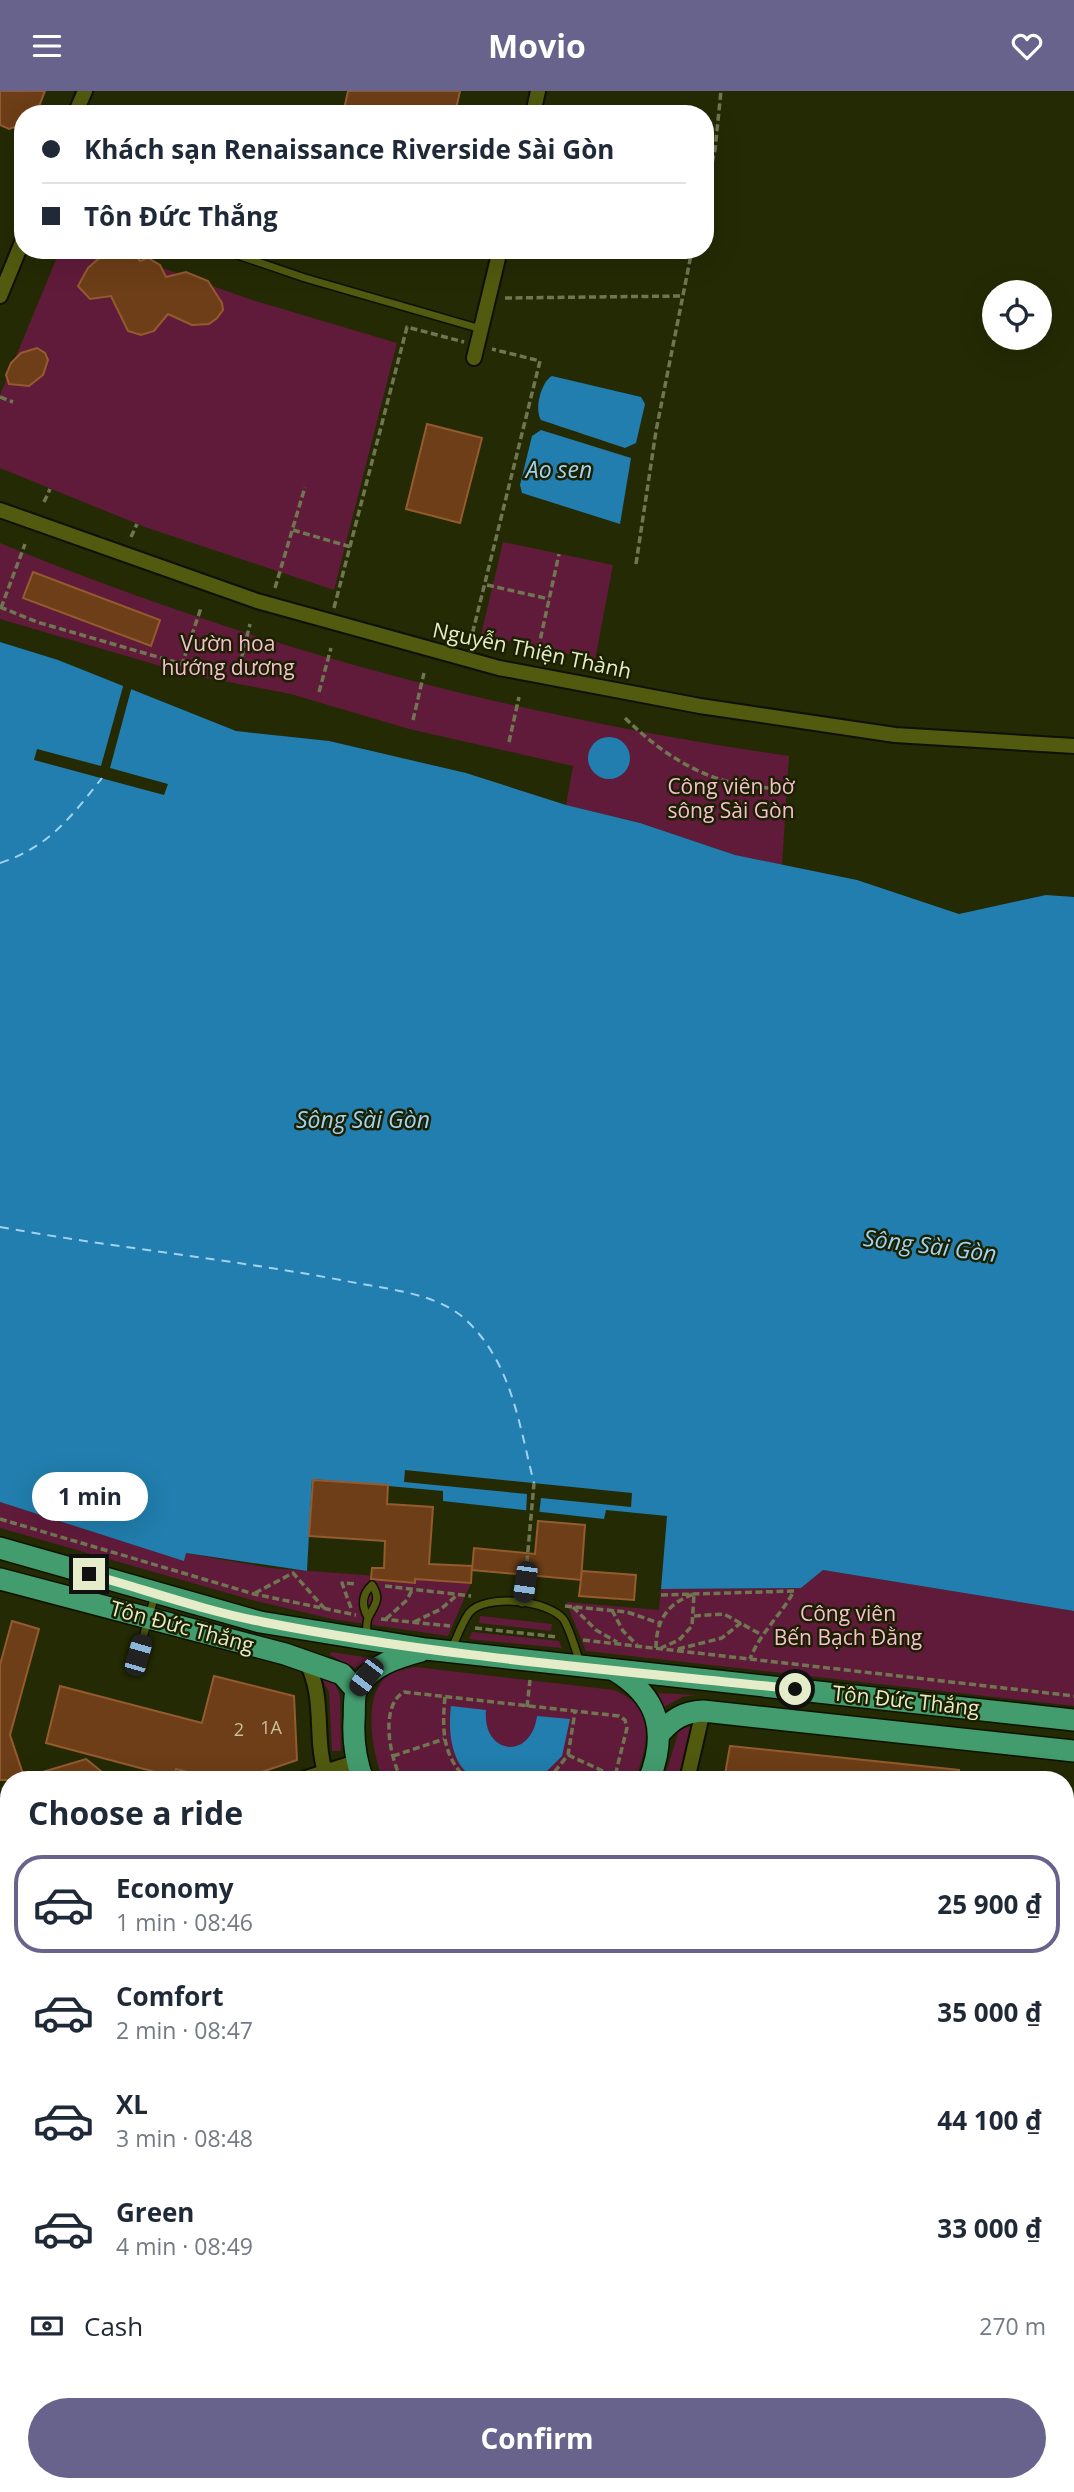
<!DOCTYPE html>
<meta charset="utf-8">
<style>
body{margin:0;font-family:"Open Sans",sans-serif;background:#f2f2f3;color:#1f2937;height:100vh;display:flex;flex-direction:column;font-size:26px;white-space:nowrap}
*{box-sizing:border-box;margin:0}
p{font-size:23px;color:#747a83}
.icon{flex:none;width:38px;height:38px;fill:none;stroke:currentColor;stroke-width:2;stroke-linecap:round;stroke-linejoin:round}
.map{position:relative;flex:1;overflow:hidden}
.sheet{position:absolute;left:0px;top:1680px;width:1074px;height:721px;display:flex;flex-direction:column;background:#fff;border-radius:28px 28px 0 0;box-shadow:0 7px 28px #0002}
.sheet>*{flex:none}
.hud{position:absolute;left:14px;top:14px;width:700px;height:154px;border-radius:28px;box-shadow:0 7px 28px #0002;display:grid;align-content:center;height:154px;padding:0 28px;background:#fff}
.controls{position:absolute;left:982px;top:189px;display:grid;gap:14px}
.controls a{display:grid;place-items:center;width:70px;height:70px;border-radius:50%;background:#fff;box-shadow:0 7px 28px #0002;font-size:35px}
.end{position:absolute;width:32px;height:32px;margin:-16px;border:9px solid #e5ecc9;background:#111;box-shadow:0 0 0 4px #111}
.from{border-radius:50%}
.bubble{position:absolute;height:49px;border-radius:24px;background:#fff;box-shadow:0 7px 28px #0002;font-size:23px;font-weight:700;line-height:49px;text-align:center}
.car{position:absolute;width:21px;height:42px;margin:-21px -10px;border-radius:9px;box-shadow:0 0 5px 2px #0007;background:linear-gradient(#222 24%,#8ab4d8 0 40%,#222 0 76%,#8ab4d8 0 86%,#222 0)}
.hud b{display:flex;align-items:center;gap:24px;height:66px;font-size:26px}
.hud b+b{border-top:2px solid #e0e1e3}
.hud i{width:18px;height:18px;background:#1f2937}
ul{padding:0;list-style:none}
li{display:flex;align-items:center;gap:21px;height:98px;margin:0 14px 10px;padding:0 14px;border:4px solid transparent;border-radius:28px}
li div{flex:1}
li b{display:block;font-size:26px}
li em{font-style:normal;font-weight:700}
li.selected{border-color:#67638c}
li>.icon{width:63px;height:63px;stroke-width:1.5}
h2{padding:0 28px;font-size:32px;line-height:84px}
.pay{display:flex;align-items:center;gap:18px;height:77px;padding:0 28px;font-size:26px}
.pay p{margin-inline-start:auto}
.primary-button{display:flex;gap:14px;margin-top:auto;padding:14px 28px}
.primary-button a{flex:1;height:80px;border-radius:42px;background:#67638c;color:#fff;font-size:28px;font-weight:700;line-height:80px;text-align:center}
header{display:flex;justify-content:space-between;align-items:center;height:91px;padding:0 28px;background:#67638c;color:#fff;font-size:32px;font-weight:700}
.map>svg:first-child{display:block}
</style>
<header><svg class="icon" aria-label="menu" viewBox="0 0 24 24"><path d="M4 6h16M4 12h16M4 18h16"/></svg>Movio<svg class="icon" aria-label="heart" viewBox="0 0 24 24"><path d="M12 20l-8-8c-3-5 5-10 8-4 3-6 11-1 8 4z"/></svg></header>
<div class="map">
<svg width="1074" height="2401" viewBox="0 0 1074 2401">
<rect width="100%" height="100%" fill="#242a04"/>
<g fill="#611b3a">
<polygon points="60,159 112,159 249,208 397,252 334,499 145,436 0,377 0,304"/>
<polygon points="503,451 613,474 595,569 481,544"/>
<path d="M0,452c254,105 517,174 789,213l-7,109 -47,-10 -95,-32 -74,-18 7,-39 -164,-37 -118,-35 -100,-19 -191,-56z"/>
<polygon points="0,1411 184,1469 185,1462 270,1477 471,1492 448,1545 332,1528 252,1509 0,1437"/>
<polygon points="823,1479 1074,1520 1074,1615 586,1560 566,1511 659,1519 661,1498 801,1497"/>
<polygon points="480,1525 552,1533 551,1540 479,1532"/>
<polygon points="472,1541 559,1550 562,1557 469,1548"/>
<polygon points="331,1561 371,1567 355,1577 330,1564"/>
<path d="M416,1576l198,23c42,17 35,53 21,90h-252c-10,-24 -19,-75 -2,-98 8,-10 23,-13 35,-15z"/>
<polygon points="321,1586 335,1592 340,1605 341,1660 332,1660 329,1601"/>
<polygon points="658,1602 696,1604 682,1606 663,1617"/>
<polygon points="694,1634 677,1689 664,1689 679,1639"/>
<polygon points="9,1811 9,1873 0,1864 0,1813"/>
</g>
<g fill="#217eae">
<path d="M552,285l89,21 4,7 -9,39 -11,5 -84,-28c-7,-11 0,-38 11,-44z"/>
<polygon points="541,339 631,367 620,433 522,402 520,394 532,345"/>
<polygon points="0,551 58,569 236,640 329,650 466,682 566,714 640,732 735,764 857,789 959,823 1046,804 1074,806 1074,1520 823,1479 801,1497 661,1498 667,1425 606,1419 604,1428 586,1426 443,1410 443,1400 312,1388 307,1480 186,1462 184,1470 0,1411"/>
<circle cx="609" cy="667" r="21"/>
<path d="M451,1615l35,4c-4,45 45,51 51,6l33,3 -8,37 -24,24c-15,0 -48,4 -61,-1 -27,-11 -29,-50 -26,-73z"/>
</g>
<g fill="#242a04">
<polygon points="124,592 132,595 110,677 168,693 164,704 34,669 37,658 101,675"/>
<polygon points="405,1379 632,1402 631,1416 541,1407 539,1424 526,1423 527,1403 404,1391"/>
</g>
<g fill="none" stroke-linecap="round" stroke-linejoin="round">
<g stroke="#a1d2f1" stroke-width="2" stroke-dasharray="9 7" stroke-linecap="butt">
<path d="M0,772c49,-16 71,-46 102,-85"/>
<path d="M0,1136c115,21 231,32 346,54 37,8 91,11 120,39 46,43 53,105 68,163"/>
</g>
</g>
<g fill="#6d3e17" stroke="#935b2e" stroke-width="2">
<polygon points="0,0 45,0 36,23 23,23 23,33 9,38 0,34"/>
<polygon points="348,0 460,0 455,23 343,23"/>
<polygon points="131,159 140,170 148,167 160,174 166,186 186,181 208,190 222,212 223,219 217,227 209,233 192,234 168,223 154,240 141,244 128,240 111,205 90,208 78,195 88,177 98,168 109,162"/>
<polygon points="37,257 45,262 48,269 43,284 29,295 9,293 6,284 11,272 21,262"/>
<polygon points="427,333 482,347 460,432 406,418"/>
<polygon points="33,481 160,529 151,555 23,507"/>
<polygon points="313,1389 388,1394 387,1413 433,1416 429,1473 472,1475 471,1492 415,1488 415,1492 371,1488 372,1477 384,1477 385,1450 309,1445"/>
<polygon points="538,1430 585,1434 581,1489 472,1479 474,1457 535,1463"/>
<polygon points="582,1480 636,1484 634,1509 579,1505"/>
<polygon points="12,1530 39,1538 10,1644 25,1689 0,1689 0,1574"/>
<polygon points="214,1585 294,1605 297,1669 238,1689 219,1689 176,1678 174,1686 46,1652 60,1595 202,1632"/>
<polygon points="730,1655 959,1679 959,1689 724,1689"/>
<polygon points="86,1668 112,1689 30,1689 29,1685"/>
</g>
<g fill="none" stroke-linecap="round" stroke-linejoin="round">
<g stroke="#0e1100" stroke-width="10">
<g id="lane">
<polyline points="223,159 305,187 481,238"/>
<polyline points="522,1512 525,1491"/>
<path d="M366,1546c1,-5 0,-13 2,-19 6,-13 14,-18 4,-33 -10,9 -11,21 -4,32"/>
<path d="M452,1557c5,-11 10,-25 17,-35 16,-20 81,-13 95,7 7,12 11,29 16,42"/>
<polyline points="138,1564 155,1504"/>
<polyline points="0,1954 9,1945"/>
<polyline points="0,2114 9,2124"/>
</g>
</g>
<g stroke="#0e1100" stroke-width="18">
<g id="street">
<polyline points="75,23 85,0"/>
<polyline points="533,23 538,0"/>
<polyline points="0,205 23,149"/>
<polyline points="474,267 500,159"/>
<polyline points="0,419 257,510 499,577 700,615 895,644 1074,655"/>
<path d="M306,1570c21,40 6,80 22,119"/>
<polyline points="300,1689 356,1671"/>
<polyline points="687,1689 703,1620"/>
<polyline points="0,1791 9,1788"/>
<polyline points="0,1899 9,1907"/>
<polyline points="1066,1968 1074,1976"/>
<polyline points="733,2392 742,2401"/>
</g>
</g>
<g stroke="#0e1100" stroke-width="24">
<g id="secondary">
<polyline points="1066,1799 1074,1790"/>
<polyline points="1066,2171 1074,2163"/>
<polyline points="1066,2311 1074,2303"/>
<polyline points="458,2401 467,2392"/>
<polyline points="834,2401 843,2392"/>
<polyline points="975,2401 984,2392"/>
</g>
</g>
<g stroke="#0e1100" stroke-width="24">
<g id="primary">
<polyline points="0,1457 260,1531 426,1558 1074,1629"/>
<polyline points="0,1488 285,1563 342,1583 356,1599"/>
<path d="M614,1579c45,27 54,62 35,110"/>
<path d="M660,1642c13,-14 23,-21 43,-22l371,40"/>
<path d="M363,1689c-7,-19 -10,-39 -9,-59 1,-9 -1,-24 3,-32 12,-23 41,-32 64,-38"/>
<polyline points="0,2150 9,2141"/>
</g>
</g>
<g stroke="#6f7651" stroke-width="3.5" stroke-dasharray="7 3.5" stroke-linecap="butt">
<polyline points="705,102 715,59 721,0"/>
<polyline points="505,207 682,205"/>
<polyline points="0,306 13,311"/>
<polyline points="44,411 50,398"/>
<polyline points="293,439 351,456"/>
<polyline points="131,446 137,433"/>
<polyline points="636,473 656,340 692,159"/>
<polyline points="487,494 549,508"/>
<polyline points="275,497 305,396"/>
<polyline points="0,516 37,531 182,573 201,517"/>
<polyline points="1,517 25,453"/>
<polyline points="334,517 407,236 464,251"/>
<polyline points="470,552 540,270 492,258"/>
<polyline points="536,568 559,463"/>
<polyline points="239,577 250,533"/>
<polyline points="319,601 331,557"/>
<path d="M625,627c44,43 92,71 155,70"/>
<polyline points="413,629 424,582"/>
<polyline points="509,651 519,606"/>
<polyline points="0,1428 254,1503 356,1524"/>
<polyline points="526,1482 534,1392"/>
<polyline points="385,1495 471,1505"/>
<polyline points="255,1502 293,1482 324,1517"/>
<path d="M661,1504l133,-4c-13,24 -34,42 -44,68"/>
<polyline points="565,1515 627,1521 659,1532"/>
<polyline points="573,1516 596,1539 617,1551"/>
<polyline points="351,1517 342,1492 356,1493"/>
<polyline points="612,1519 623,1540 637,1554"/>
<polyline points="694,1525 724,1523 762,1544"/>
<polyline points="381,1528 450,1535"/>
<polyline points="386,1528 407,1509 413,1497"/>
<polyline points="414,1531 441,1518 456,1505"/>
<polyline points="475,1537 558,1546"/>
<polyline points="583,1549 1074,1605"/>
<path d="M656,1557c0,-28 12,-45 38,-54l-2,32 -13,14 -18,8"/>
<polyline points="678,1558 722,1547 742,1531"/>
<path d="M445,1606c-3,32 -3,60 23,83"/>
<polyline points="527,1616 530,1589"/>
<polyline points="568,1664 616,1686"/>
<polyline points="393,1665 444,1648"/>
<path d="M402,1689c-12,-21 -23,-74 2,-88l215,24 6,4 2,8 -13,52"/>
<polyline points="452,1689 459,1681"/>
<polyline points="548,1689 568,1664 575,1621"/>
</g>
<use href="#lane" stroke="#515a0f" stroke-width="7"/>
<use href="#street" stroke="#515a0f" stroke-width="14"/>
<use href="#secondary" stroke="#515a0f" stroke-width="21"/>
<use href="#primary" stroke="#439c6e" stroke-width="21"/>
</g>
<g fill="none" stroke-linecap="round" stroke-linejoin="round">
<path stroke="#e5ecc9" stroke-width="9" d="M89,1483c58,16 116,37 174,48 176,35 355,48 532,67"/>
</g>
<g text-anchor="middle" stroke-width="5" stroke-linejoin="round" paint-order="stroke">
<g font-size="18" fill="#c7c09c">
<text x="271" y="1643">1A</text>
<text x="239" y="1645">2</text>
</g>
<g font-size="21" fill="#f6bfd1" stroke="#1b2000">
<text x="228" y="560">Vườn hoa<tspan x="228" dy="24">hướng dương</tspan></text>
<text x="731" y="703">Công viên bờ<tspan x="731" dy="24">sông Sài Gòn</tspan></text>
<text x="848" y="1530">Công viên<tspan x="848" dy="24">Bến Bạch Đằng</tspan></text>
</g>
<g font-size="21" fill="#e5ecc9" stroke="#1b2000">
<text transform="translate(532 560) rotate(12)" y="7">Nguyễn Thiện Thành</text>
<text transform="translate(182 1536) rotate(15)" y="7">Tôn Đức Thắng</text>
<text transform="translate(906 1610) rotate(6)" y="7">Tôn Ðức Thắng</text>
</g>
<g font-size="23" font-style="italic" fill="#a1d2f1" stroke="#1b2000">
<text x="559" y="387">Ao sen</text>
<text x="363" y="1037">Sông Sài Gòn</text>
<text transform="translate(930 1155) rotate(7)" y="8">Sông Sài Gòn</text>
</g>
</g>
</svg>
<div class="controls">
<a><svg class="icon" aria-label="locate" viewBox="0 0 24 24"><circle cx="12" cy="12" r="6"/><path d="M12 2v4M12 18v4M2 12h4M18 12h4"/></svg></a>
</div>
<i class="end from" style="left:795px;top:1598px"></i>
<i class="end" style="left:89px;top:1483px"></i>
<div class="bubble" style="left:32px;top:1381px;width:116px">1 min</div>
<i class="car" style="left:525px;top:1491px;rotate:188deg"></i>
<i class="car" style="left:138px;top:1564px;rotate:16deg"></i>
<i class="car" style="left:366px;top:1586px;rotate:217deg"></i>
<div class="hud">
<b><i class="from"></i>Khách sạn Renaissance Riverside Sài Gòn</b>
<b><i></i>Tôn Đức Thắng</b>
</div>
<section class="sheet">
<h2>Choose a ride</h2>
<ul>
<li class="selected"><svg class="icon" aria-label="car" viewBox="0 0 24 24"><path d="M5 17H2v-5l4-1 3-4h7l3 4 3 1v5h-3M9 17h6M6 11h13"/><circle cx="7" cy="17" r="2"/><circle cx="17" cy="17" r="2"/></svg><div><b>Economy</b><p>1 min · 08:46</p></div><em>25 900 ₫</em></li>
<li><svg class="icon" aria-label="car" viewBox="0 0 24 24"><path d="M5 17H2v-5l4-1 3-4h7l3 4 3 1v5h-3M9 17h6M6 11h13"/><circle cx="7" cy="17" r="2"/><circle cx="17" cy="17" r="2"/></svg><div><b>Comfort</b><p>2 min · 08:47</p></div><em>35 000 ₫</em></li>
<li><svg class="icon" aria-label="car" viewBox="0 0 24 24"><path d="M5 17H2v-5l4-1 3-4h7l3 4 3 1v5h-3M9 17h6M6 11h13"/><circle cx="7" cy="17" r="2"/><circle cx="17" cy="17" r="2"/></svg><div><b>XL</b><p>3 min · 08:48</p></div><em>44 100 ₫</em></li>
<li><svg class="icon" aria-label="car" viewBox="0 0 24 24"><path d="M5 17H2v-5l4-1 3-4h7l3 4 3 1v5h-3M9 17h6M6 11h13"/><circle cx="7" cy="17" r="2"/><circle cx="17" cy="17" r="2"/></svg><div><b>Green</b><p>4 min · 08:49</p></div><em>33 000 ₫</em></li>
</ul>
<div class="pay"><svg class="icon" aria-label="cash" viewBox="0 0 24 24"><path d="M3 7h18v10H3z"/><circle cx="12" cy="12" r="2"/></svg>Cash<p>270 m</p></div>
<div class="primary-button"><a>Confirm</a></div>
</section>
</div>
